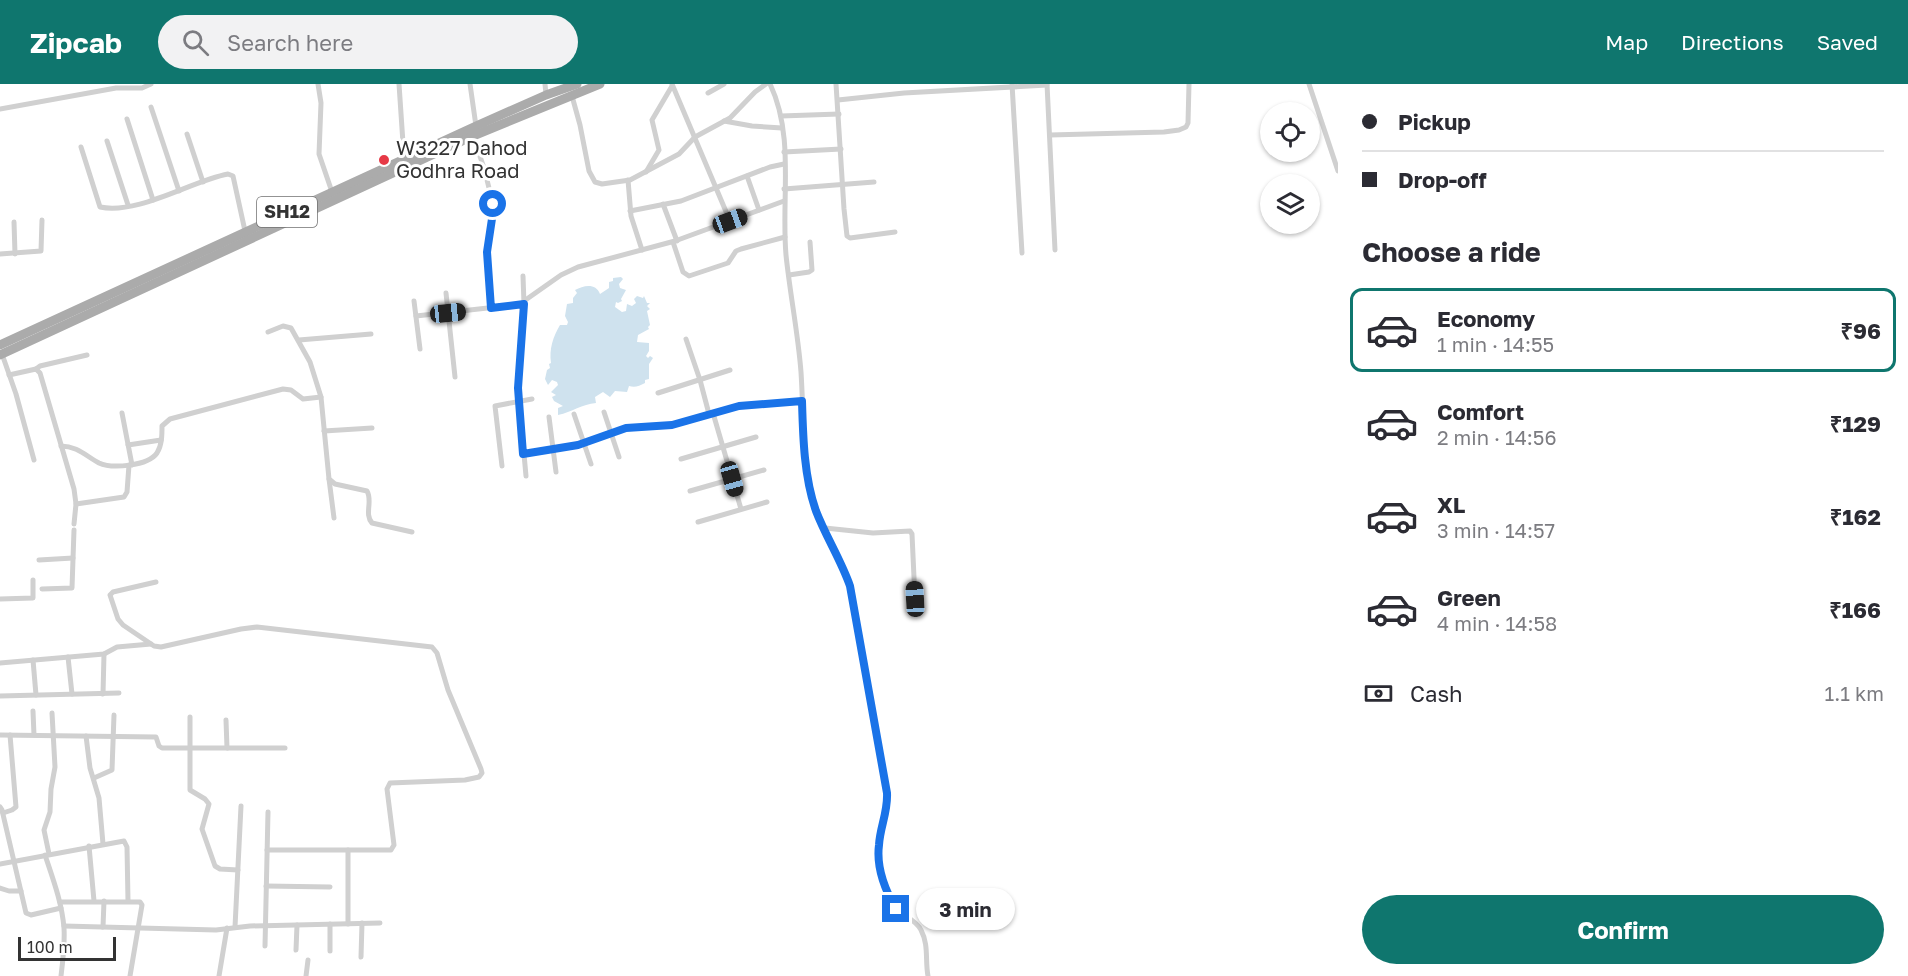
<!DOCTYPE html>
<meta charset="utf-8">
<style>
body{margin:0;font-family:"Golos Text",sans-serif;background:#f2f2f3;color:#2b2b33;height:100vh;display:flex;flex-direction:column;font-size:22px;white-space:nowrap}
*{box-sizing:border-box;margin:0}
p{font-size:20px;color:#7c7c81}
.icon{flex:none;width:33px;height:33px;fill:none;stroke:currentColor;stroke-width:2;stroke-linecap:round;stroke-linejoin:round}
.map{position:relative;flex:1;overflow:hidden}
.drawer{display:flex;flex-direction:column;background:#fff;width:570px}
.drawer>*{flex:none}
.banner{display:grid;align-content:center;height:132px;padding:0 24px;background:#fff}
.tools{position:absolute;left:1260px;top:18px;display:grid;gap:12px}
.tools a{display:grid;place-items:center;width:60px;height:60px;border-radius:50%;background:#fff;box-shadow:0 2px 4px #0004;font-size:30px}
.scale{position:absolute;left:18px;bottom:15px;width:98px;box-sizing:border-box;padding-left:6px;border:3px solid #333;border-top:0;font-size:16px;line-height:21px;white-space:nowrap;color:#333;-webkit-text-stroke:4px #fff;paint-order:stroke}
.end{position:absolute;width:27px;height:27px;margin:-14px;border:8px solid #1a73e8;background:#fff;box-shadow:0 0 0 3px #fff}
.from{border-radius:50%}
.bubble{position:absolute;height:42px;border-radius:21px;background:#fff;box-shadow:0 2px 4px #0004;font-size:20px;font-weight:700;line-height:42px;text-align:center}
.car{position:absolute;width:18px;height:36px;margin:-18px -9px;border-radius:8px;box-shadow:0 0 4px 2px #0007;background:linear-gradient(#222 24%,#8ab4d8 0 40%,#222 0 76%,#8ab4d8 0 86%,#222 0)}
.banner b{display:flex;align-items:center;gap:21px;height:57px;font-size:22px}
.banner b+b{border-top:2px solid #e1e1e2}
.banner i{width:15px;height:15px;background:#2b2b33}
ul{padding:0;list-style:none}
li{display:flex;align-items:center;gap:18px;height:84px;margin:0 12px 9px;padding:0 12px;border:3px solid transparent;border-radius:12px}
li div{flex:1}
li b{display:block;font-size:22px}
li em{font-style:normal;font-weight:700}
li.current{border-color:#0f766e}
li>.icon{width:54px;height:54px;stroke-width:1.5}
h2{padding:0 24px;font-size:27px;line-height:72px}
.pay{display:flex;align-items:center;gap:15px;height:66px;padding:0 24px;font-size:22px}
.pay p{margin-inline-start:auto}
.button{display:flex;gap:12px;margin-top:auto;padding:12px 24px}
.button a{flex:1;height:69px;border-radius:36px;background:#0f766e;color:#fff;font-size:24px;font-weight:700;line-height:69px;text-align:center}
header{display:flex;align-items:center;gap:36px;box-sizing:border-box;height:84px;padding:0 30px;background:#0f766e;color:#fff}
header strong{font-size:28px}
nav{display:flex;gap:33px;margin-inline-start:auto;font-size:21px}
.search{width:420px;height:54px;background:#f2f2f3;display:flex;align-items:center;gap:15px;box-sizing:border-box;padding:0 21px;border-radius:33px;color:#7c7c81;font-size:22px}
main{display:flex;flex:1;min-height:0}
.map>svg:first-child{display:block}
</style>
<header>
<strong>Zipcab</strong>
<div class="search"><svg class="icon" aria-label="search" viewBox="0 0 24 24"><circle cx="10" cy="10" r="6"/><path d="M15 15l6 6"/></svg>Search here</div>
<nav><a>Map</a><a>Directions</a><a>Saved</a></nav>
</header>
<main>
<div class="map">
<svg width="1338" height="892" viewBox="0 0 1338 892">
<rect width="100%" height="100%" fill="#fff"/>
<path fill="#cfe2ee" d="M621,193l2,2 -4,5 1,4 6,2 -5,9 1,2 -4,2 -2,-1 -1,5 7,5 4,-1 1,-7 5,2 4,-3 -2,-4 3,-3 6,2 1,-2 3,7h3l-3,3 3,3 -3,2 3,14 -2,2 1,2 -11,6 -1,7 12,1v8l-3,5 2,2 2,-2 3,2 -4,6v15l-4,1v3c-6,3 -10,5 -16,3l-2,6 -12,-1 -5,6 -7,-5 -8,5 1,6c-14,1 -24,9 -38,12v-7l5,-2 -9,-5 -2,-4 4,-2 -5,-3 7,-7 -1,-3 -5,-2 -4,5 -3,-6 2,-9 3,-2 -1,-4 2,-1c-2,-14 2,-26 9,-38h7l1,-3 -3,-6 2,-12 6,-1v-5l4,-5 -2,-3c9,-5 21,-7 25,4l9,-6v-6l4,-1v-3z"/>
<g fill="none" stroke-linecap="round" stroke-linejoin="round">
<g stroke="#d0d0d0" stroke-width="5">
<polyline points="318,0 321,19 319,70 332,108"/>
<polyline points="399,0 404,74"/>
<polyline points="470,0 476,42"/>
<polyline points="545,0 546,11"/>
<polyline points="672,0 730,137"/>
<path d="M770,0c25,52 11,115 16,171 4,39 12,78 15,117 3,47 1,89 14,135 8,27 26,53 36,79l36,207c1,19 -6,33 -8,50 -2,15 1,33 6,46 2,7 7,16 12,20 8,8 19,11 24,21 8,15 4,31 7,46"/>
<polyline points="836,0 844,125 847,152 850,154 895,148"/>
<polyline points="1012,0 1022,169"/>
<polyline points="1047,0 1055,166"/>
<polyline points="1309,0 1338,87"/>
<polyline points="708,9 724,0"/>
<polyline points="572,12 580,41 589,87 595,98 602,100 630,96 679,70 695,53 730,34 755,8 766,0"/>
<polyline points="838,16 904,9 1047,1"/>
<polyline points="151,23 179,107"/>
<polyline points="0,25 116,4 142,4 151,0"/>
<polyline points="781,32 839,30"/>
<polyline points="127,35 153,116"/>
<polyline points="724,37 752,42 782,44"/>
<polyline points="187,50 203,98"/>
<polyline points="1050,51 1164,48 1179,46 1186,43 1188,39 1189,0"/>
<polyline points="473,52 484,84 493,120 493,128 487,168 491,224"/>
<polyline points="107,57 128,121"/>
<path d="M81,63l19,60c38,8 91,-26 128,-33l5,2 12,55"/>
<polyline points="784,68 841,65"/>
<polyline points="646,88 659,66 652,36 672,2"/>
<polyline points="747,92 759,126"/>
<polyline points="628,96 631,132 642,166"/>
<polyline points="784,105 874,98"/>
<polyline points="663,120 677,157"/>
<polyline points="630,127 681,117 770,83 784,80"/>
<polyline points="14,138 15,170"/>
<polyline points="673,158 683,188 689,192 728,179 736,167 741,165 785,153"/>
<polyline points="0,170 41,167 42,136"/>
<polyline points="789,191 809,188 812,186 810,158"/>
<polyline points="523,192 524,220 518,304 526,392"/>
<polyline points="446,209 455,293"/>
<polyline points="414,217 420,265"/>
<polyline points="524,217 561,191 578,183 675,157 784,117"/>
<polyline points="416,232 524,220"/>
<path d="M268,248l15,-6 8,2 19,34 11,35 8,82 6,5 32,7c6,10 -3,23 5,32l40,9"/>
<polyline points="686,255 700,296 709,330"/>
<polyline points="299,256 371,250"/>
<polyline points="2,270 16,310 34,376"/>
<polyline points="36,285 40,282 87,271"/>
<polyline points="9,291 36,285 40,289 74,405 76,420 74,440"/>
<polyline points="658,309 730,286"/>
<polyline points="604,328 619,373"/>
<polyline points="122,329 132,381"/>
<polyline points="713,329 741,425"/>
<polyline points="574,330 591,380"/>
<polyline points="549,333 556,388"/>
<polyline points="324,347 372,344"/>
<polyline points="128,361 161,356"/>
<path d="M61,362c16,0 25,10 38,17 13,6 49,3 58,-10 5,-8 5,-18 5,-27l8,-7 113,-30 8,1 12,9 18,-2"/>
<polyline points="523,370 578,361 625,344 672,341 739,322 802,317"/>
<polyline points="681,375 756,353"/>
<polyline points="502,382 495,322 532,315"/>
<polyline points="329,395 334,434"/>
<polyline points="690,407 764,386"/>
<polyline points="76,420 124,413 127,408 129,381"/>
<polyline points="698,438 767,418"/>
<polyline points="825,444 873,449 910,447 912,450 915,515"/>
<polyline points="39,476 73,474"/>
<polyline points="156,498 113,508 110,511 118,535 123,541 154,562 161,563 241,545 257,543 432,563 437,569 448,606 481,685 482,689 479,693 465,696 390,699 387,705 394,761 391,766 267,766"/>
<polyline points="42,505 72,504 74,446"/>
<polyline points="0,515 33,514 33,496"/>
<polyline points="68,573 72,610"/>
<polyline points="33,576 36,611"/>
<polyline points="0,579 104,570 117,563 151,560"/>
<polyline points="103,610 104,570"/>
<polyline points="0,612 119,609"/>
<polyline points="33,627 34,651"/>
<polyline points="190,633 190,706 205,715 209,720 202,745 215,782 220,785 238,786"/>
<polyline points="226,636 227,664"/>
<polyline points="0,651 156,653 159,662 162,664 285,664"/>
<polyline points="86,652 90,684 99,714 103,760"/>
<polyline points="94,694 112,686 114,631"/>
<polyline points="0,723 2,726 26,829 31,831 61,824"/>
<polyline points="3,729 12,726 16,723 10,651"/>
<polyline points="89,762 94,817"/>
<polyline points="49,770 44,746 50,728 51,705 55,683 52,629"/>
<path d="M45,771c8,24 17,48 19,73 1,16 -1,32 -3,48"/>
<polyline points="0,780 124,757 127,763 128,817"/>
<polyline points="266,802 330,803"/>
<polyline points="0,804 9,807 21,807"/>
<polyline points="60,818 140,818 142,821 130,892"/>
<polyline points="330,840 330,867"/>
<polyline points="348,840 348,766"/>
<polyline points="64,842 216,846 250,842 380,839"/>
<polyline points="103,843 104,817"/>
<polyline points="235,843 241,722"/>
<polyline points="265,862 268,728"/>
<polyline points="296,866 297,841"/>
<polyline points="361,873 362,839"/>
<polyline points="219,892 227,844"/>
<polyline points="306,892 308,876"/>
</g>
<g stroke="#ababab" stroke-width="9">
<polyline points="0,261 476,42 546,11 577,0"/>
<polyline points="0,271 473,52 600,0"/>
</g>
</g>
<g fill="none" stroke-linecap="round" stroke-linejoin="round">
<path stroke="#1a73e8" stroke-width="8" d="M493,120v8l-6,40 4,56 33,-4 -6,84 5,66 55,-9 48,-17 46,-3 67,-19 63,-5c1,36 2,76 14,110 10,26 25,49 34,75l37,207c1,19 -7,34 -8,52 -3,23 6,45 17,64"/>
</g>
<circle fill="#e63946" stroke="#fff" stroke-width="2" cx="384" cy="76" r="6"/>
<g text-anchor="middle" stroke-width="6" stroke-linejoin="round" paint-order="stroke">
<rect fill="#fff" stroke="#707070" stroke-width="1.5" x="257" y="113" width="60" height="30" rx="4.5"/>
<g font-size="18" font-weight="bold" fill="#333">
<text x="287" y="134">SH12</text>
</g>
<g font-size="20" fill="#333" stroke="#fff" text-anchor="start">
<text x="396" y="71">W3227 Dahod<tspan x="396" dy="23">Godhra Road</tspan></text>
</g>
</g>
</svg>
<div class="tools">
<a><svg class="icon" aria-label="locate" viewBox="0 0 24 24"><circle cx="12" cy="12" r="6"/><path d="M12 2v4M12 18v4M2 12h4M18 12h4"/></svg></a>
<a><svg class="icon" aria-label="layers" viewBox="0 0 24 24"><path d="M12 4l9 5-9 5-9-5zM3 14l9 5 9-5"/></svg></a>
</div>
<div class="scale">100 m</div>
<i class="end from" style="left:493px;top:120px"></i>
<i class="end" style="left:896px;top:825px"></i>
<div class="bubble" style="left:916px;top:804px;width:99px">3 min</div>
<i class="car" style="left:730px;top:137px;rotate:70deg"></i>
<i class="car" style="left:448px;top:229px;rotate:84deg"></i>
<i class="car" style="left:732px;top:395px;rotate:164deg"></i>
<i class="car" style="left:915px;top:515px;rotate:357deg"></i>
</div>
<section class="drawer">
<div class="banner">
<b><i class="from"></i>Pickup</b>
<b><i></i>Drop-off</b>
</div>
<h2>Choose a ride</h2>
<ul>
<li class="current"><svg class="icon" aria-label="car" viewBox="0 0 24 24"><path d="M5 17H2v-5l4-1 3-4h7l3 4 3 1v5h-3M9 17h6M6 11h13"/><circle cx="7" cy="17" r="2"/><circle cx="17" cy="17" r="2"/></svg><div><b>Economy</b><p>1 min · 14:55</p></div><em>₹96</em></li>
<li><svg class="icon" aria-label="car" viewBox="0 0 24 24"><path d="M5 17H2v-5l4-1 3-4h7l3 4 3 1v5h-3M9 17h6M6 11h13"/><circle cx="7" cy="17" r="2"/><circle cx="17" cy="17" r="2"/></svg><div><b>Comfort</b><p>2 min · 14:56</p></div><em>₹129</em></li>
<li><svg class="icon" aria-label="car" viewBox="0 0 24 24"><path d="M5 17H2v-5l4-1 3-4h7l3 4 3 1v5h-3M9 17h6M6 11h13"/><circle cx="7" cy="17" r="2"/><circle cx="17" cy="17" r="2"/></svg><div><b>XL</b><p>3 min · 14:57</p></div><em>₹162</em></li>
<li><svg class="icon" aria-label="car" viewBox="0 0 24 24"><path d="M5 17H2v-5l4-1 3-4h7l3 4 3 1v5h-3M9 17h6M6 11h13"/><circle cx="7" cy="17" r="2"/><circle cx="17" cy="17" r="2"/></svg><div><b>Green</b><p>4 min · 14:58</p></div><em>₹166</em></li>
</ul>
<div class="pay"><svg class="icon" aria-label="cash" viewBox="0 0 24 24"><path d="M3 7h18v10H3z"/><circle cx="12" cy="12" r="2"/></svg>Cash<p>1.1 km</p></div>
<div class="button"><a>Confirm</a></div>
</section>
</main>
